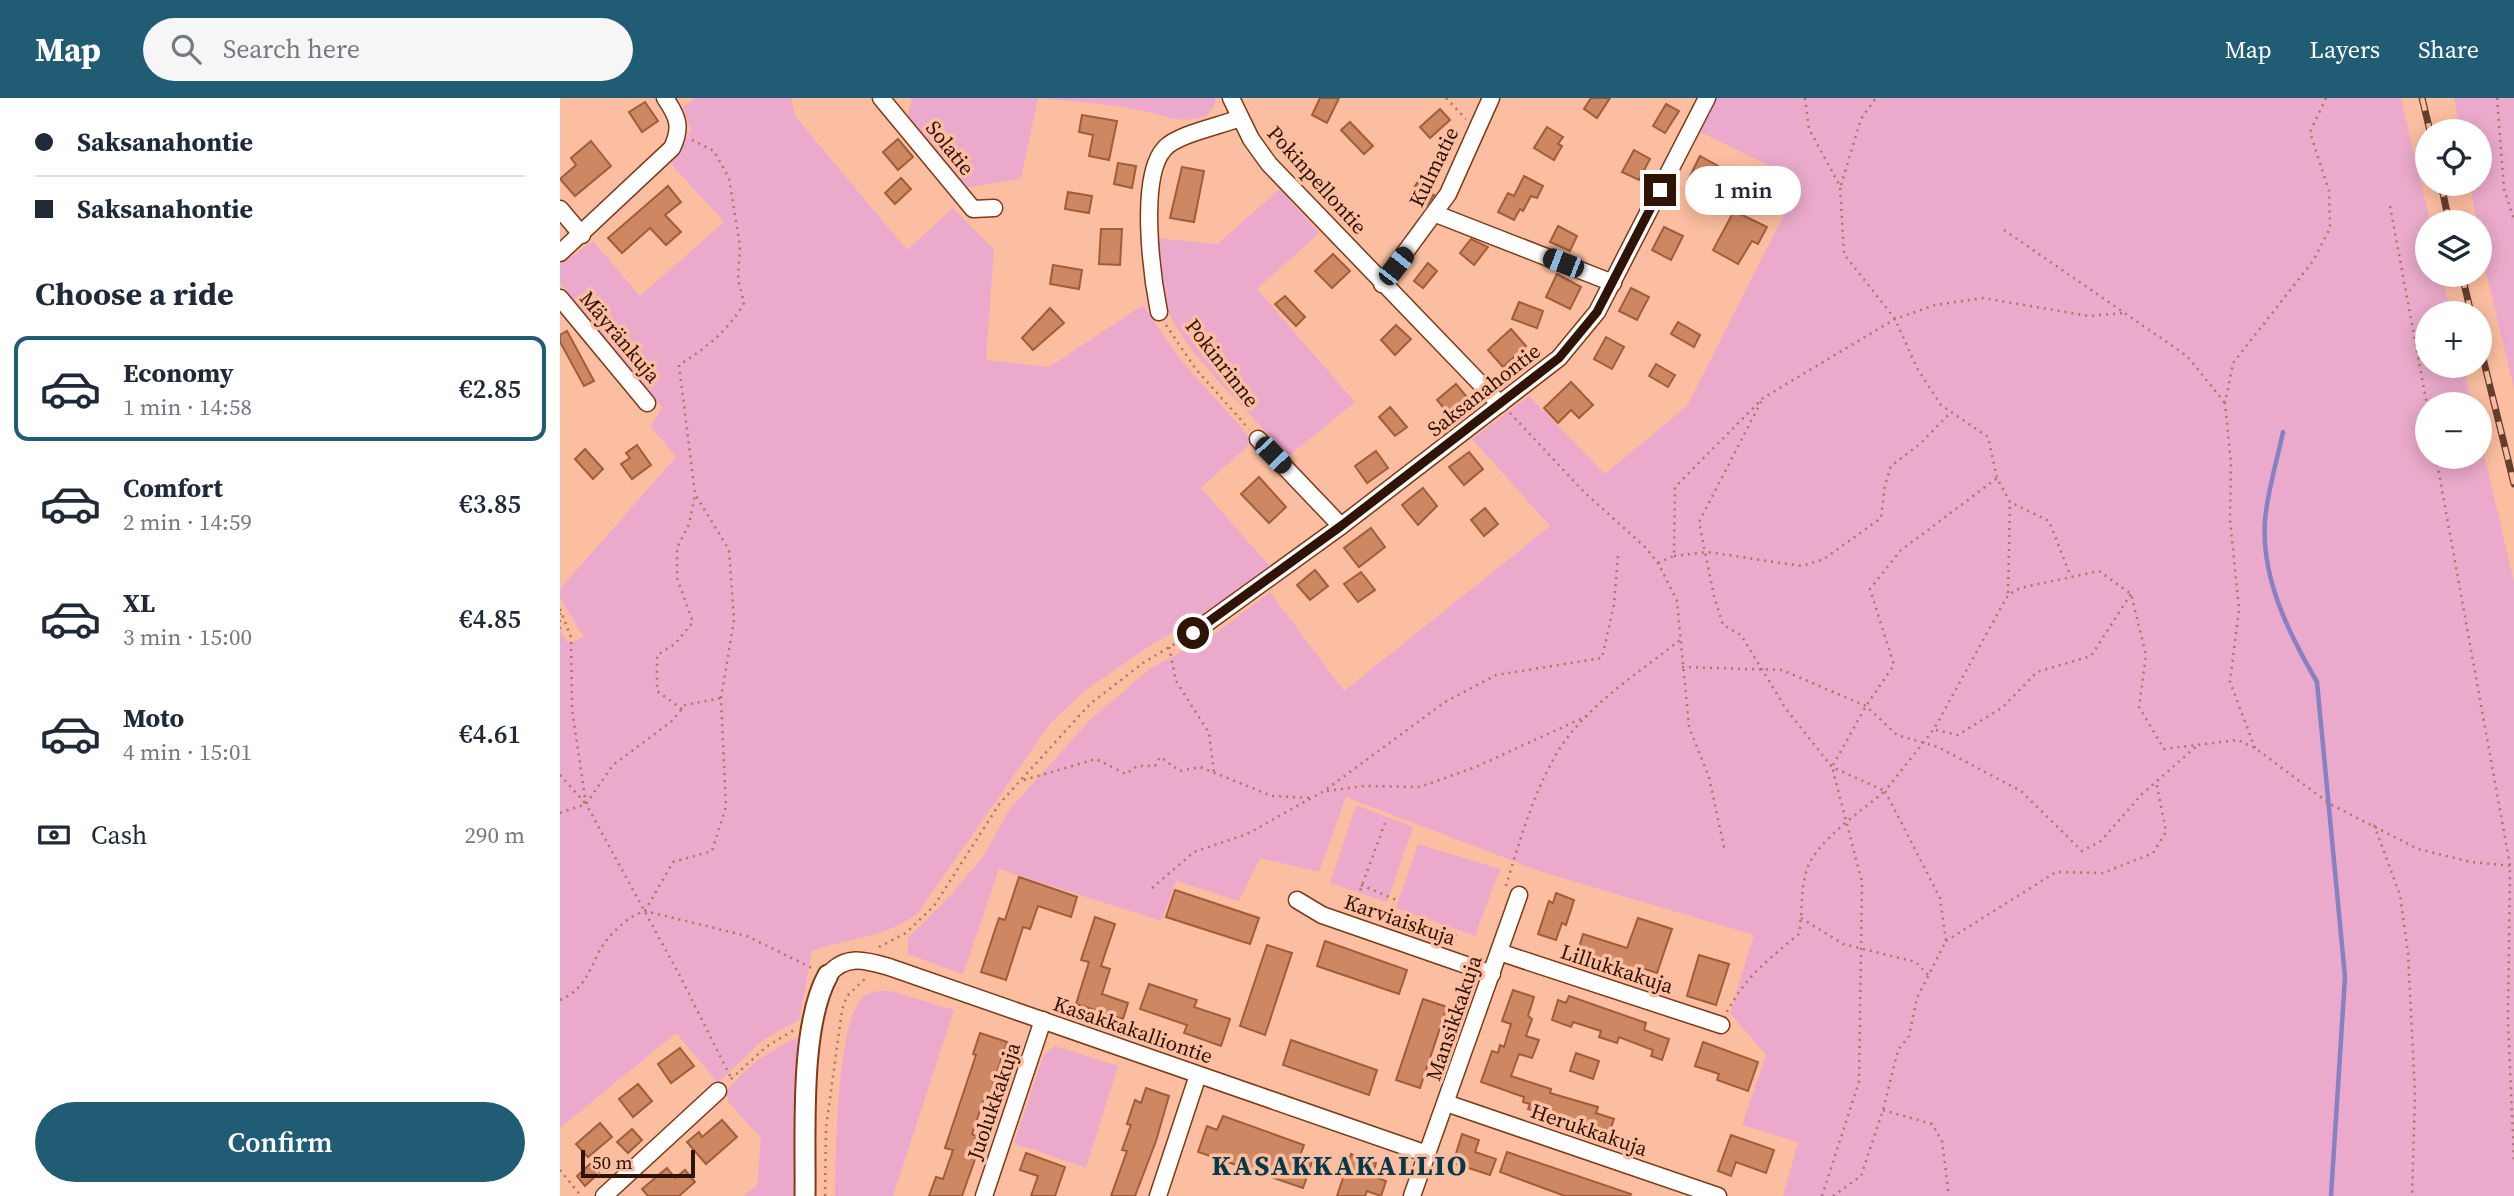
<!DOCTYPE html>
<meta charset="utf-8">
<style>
body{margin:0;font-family:"Source Serif 4",serif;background:#f6f6f7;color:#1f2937;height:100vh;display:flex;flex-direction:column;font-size:26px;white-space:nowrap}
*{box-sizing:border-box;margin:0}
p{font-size:23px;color:#747a83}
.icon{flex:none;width:38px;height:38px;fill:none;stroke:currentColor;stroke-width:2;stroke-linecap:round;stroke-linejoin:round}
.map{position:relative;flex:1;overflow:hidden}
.panel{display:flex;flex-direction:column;background:#fff;width:560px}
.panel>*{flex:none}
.top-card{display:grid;align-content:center;height:154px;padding:0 35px;background:#fff}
.fabs{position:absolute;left:1855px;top:21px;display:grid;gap:14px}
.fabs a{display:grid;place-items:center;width:77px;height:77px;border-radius:50%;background:#fff;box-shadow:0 4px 18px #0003;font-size:35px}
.scale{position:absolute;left:21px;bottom:18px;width:114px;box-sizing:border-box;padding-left:7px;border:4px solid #2f1305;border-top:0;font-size:19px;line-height:24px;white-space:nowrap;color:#2f1305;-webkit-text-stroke:5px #fcbea0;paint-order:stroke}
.end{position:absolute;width:32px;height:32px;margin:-16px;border:9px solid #2f1305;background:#fff;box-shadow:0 0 0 4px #fff}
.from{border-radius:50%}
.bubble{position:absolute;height:49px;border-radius:24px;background:#fff;box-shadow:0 4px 18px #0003;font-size:23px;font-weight:600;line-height:49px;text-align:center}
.car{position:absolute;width:21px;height:42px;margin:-21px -10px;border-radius:9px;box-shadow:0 0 5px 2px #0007;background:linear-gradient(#222 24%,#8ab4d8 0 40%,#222 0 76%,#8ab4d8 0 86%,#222 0)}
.top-card b{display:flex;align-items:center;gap:24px;height:66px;font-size:26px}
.top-card b+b{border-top:2px solid #e0e1e3}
.top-card i{width:18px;height:18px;background:#1f2937}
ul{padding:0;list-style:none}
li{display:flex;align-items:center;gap:21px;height:105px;margin:0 14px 10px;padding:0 21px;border:4px solid transparent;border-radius:14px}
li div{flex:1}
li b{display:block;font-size:26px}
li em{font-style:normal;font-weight:600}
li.selected{border-color:#205d74}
li>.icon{width:63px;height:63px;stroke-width:1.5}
h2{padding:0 35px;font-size:32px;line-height:84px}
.pay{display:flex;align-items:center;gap:18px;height:77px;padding:0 35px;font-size:26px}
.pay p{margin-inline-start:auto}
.primary-button{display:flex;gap:14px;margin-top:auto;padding:14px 35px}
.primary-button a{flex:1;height:80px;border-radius:42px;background:#205d74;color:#fff;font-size:28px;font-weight:600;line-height:80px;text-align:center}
header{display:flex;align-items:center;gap:42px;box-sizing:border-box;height:98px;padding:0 35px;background:#205d74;color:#fff}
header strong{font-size:33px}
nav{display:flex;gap:38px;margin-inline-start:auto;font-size:24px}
.search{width:490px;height:63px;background:#f6f6f7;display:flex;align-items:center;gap:18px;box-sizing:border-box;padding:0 24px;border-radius:38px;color:#747a83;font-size:26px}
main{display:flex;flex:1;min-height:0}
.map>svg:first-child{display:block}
</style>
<header>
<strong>Map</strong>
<div class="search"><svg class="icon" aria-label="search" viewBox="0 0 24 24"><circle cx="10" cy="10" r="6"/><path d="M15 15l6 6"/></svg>Search here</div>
<nav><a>Map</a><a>Layers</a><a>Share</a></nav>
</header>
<main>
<section class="panel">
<div class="top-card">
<b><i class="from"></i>Saksanahontie</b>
<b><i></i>Saksanahontie</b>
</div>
<h2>Choose a ride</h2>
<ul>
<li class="selected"><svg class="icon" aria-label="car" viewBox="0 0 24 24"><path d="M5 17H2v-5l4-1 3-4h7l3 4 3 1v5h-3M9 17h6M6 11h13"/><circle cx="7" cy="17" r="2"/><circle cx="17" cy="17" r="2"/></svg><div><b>Economy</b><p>1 min · 14:58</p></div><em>€2.85</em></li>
<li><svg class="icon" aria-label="car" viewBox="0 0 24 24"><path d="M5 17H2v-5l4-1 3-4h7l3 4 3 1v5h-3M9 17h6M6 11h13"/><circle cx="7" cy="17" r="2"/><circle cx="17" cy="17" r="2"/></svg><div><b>Comfort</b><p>2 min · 14:59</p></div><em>€3.85</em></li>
<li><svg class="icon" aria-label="car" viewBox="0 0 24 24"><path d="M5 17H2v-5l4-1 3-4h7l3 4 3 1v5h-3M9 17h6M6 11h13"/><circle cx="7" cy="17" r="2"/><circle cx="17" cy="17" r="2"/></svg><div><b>XL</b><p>3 min · 15:00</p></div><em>€4.85</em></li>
<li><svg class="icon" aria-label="car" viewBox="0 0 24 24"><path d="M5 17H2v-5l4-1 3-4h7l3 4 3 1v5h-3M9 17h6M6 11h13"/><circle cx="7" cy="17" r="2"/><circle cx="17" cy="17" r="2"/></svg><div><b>Moto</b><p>4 min · 15:01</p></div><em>€4.61</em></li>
</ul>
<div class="pay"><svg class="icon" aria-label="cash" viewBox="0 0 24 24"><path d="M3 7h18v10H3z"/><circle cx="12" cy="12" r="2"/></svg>Cash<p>290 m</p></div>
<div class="primary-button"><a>Confirm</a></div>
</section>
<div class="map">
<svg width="1954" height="1098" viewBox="0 0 1954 1098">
<rect width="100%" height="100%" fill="#fcbea0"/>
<g fill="#ebaacb">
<path d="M135,0h96l4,18 112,134 46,-42 41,41 -8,111 63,7 94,-62 37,54 73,82 -52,47 72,82 -131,81 -59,41 -34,33 -132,189c-32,24 -69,24 -105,37l-13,69 -36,20 -45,43 -42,-50 -116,95v-497l8,12 16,-6 -24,-39v-9l116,-132 -25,-30 11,-20 -102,-124v-18l33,-24 47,55 84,-74 -53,-58 20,-34 -8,-23z"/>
<path d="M352,0h303v6l-8,12c-28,8 -37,1 -64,-5 -34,-8 -71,-9 -105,-13l-17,81 -59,9 -54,-72z"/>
<polygon points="1156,0 1841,0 1870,124 1867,124 1867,177 1882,177 1891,215 1867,215 1867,268 1903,268 1912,306 1867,306 1867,359 1920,359 1920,338 1954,484 1954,1098 1223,1098 1238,1044 1182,1027 1206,957 1170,915 1194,837 982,774 786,699 759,774 700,760 679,803 616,783 601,823 439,771 403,876 348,856 348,840 387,801 423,759 449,712 530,622 591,570 652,538 710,494 784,593 990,428 912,341 969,298 1045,376 1127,308 1241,83 1140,34"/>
<polygon points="1894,0 1954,0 1954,291 1925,170 1920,124 1917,124 1910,86 1920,86 1920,33 1900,33"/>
<path d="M720,91l39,44 -62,56 98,113 -66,54c-33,-37 -98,-97 -118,-139 -12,-24 -12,-52 -15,-79l61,6z"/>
<polygon points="796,707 853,729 827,804 770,785"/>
<polygon points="858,746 940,771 915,838 836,810"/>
<path d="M317,893h13l64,19 -61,186h-58c1,-41 1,-169 27,-198 4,-4 10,-5 15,-7z"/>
<path d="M237,940h3l-6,67 -1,91h-50l14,-11 4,-47 -32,-35 -3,-10c17,-25 44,-43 71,-55z"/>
<polygon points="495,948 558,968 526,1070 454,1045 483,958"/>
</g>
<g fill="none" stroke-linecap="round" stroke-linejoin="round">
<path stroke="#8780c4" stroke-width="4.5" d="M1723,334c-6,29 -16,60 -18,89 -4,57 24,113 52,161l28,295 -14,219"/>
</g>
<g fill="#ce8763" stroke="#a15d39" stroke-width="2">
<polygon points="760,0 779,0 767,25 752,17"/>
<polygon points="1031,0 1050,0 1037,20 1024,11"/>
<polygon points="85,4 98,23 82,34 69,14"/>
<polygon points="1106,6 1119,13 1105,35 1093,28"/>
<polygon points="880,11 890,22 870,40 860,29"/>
<polygon points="522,17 557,23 549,62 529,58 533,37 519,34"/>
<polygon points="790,24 813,48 804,56 781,32"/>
<polygon points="987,29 1003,39 998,46 1002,48 994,62 974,50"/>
<polygon points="338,41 353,59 338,72 323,54"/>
<polygon points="31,43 51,68 15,98 0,81 16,67 11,60"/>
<polygon points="1074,52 1090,61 1079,82 1062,74"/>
<polygon points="1140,58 1158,68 1146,91 1128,82"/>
<polygon points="558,65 576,68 572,90 554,86"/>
<polygon points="622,69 644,73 634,124 610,120"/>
<polygon points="964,78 983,88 977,100 971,98 963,113 960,111 954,122 938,114 948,95 954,98"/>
<polygon points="341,80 351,91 335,106 325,95"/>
<polygon points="857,85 874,97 867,107 850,96"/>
<polygon points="108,88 121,104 105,117 121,134 106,147 90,130 62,155 48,140"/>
<polygon points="508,94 532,98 529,115 505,111"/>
<polygon points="1174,113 1207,129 1198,146 1192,143 1178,166 1153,152"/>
<polygon points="998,128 1017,138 1010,153 990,144"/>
<polygon points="1104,129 1123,138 1111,162 1092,152"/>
<polygon points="541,131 562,131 560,167 539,166"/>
<polygon points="911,141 928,149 914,167 900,155"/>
<polygon points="773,156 790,173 772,190 755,173"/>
<polygon points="868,165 877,173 863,190 854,183"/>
<polygon points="493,167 522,172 519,191 490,186"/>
<polygon points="997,176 1021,189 1010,211 986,199"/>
<polygon points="1071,190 1089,199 1077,222 1059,213"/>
<polygon points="725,198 745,219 736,228 715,206"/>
<polygon points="959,204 983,213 977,230 952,221"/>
<polygon points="490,210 504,225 473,252 462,240"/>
<polygon points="1118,224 1140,237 1134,249 1111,236"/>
<polygon points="836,227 851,241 835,257 821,242"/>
<polygon points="951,231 966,248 943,269 928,252"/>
<polygon points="7,233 34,283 24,288 0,244 0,237"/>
<polygon points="1046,239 1064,249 1052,271 1034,261"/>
<polygon points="1096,266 1115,277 1108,289 1089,278"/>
<polygon points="1011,284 1033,307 1019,320 1011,312 998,325 984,310"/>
<polygon points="896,286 911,304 891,319 877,302"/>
<polygon points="830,309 847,329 835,338 819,319"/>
<polygon points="77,347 91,367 72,381 61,366 70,360 66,355"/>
<polygon points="25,351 43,371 33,381 15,361"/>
<polygon points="816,353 828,370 807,385 795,368"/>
<polygon points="909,354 923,371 904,387 889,369"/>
<polygon points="699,379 726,409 709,425 681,396"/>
<polygon points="863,390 877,408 858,427 842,407"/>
<polygon points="925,410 938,426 924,438 911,422"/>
<polygon points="811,430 825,449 799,469 784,450"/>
<polygon points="755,472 768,488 750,502 737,487"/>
<polygon points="801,474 815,492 798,504 784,486"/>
<polygon points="459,779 517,799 511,819 478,808 470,831 463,829 446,882 421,874 439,820 445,822"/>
<polygon points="615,792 699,820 690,846 606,819"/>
<polygon points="996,795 1014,802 1006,827 1002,825 996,842 978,836 989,803 993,805"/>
<polygon points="535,819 555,826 541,868 550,871 542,896 568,905 563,921 516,906 529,864 521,862"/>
<polygon points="1078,820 1112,831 1097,875 1076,868 1073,875 1041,864 1039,869 1023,864 1025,858 1017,856 1023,836 1067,850"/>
<polygon points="765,843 847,872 839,896 757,868"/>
<polygon points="707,847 732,855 705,937 680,928"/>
<polygon points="1139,857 1169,866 1156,907 1127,898"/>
<polygon points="589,886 637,902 634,909 670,921 661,948 624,935 627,927 580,911"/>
<polygon points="953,892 974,899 968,918 972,921 966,938 979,942 972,960 959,956 951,978 991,991 990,995 1038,1009 1036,1015 1054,1021 1047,1041 968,1011 970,1006 963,1004 964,999 921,984 932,953 938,955 940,947 944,949 951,926 942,923"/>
<polygon points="1009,898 1086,925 1084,932 1109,941 1102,962 1091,958 1093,952 1059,939 1057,945 1039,939 1041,933 1013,924 1011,929 992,922 998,902 1006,905"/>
<polygon points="863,901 887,909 860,990 836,982"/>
<polygon points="420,935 447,944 433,986 446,991 441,1007 424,1001 412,1036 416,1038 414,1045 420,1047 402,1098 369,1098 376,1079 383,1081 393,1052 385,1050 416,957 413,956"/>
<polygon points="731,942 817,972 809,997 723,967"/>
<polygon points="1143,944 1198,964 1188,993 1157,982 1159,976 1135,968"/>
<polygon points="120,950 134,968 111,985 98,966"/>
<polygon points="1016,955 1039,963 1033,981 1010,973"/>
<polygon points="78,986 92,1003 73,1019 59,1001"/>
<polygon points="586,990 609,998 596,1043 575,1098 551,1098 567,1053 562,1052 571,1027 567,1026 575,1002 581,1005"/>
<polygon points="663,1018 744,1047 739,1060 752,1064 743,1090 638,1054 647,1028 657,1032"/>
<polygon points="162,1022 177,1039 146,1066 127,1044 139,1034 142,1039"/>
<polygon points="40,1025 52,1039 28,1059 16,1046"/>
<polygon points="72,1031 82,1042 68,1055 57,1044"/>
<polygon points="902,1036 919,1042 915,1054 936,1061 930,1077 893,1065"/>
<polygon points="1171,1037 1214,1052 1206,1075 1176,1064 1171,1078 1158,1073"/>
<polygon points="947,1054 1071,1096 1070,1098 1005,1098 986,1091 940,1074"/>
<polygon points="466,1055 505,1069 495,1098 471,1098 478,1078 460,1072"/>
<polygon points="791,1056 816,1065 812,1078 826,1083 821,1098 807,1093 805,1098 777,1098"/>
<polygon points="30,1066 39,1075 25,1088 17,1078"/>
<polygon points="107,1070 115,1080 125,1072 135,1084 119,1098 88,1098 82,1091"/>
</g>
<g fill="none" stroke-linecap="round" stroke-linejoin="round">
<g stroke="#7c3b15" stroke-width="19">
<g id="minor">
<polyline points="321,0 413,111 434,110"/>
<polyline points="671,0 691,41 709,66 940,306"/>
<polyline points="0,111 22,137"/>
<polyline points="876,116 1053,185"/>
<path d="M0,155l112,-105c10,-21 6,-31 -7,-50"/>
<polyline points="822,186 888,96 931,0"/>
<polyline points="0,200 87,305"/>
<path d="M599,214c-7,-35 -21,-136 6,-164 13,-14 55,-22 75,-30"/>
<polyline points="698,341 781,428"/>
<polyline points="633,535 781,428 999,260 1037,214 1147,0"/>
<polyline points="737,802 762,817 932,876"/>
<polyline points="939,854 1161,927"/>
<path d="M268,877c18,-21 37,-15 61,-8l538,187"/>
<polyline points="886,1005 1158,1098"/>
<polyline points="44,1098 158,993"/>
<polyline points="424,1098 483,922"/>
<polyline points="598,1098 638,977"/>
<polyline points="852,1098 959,797"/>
</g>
</g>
<g stroke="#7c3b15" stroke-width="23">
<path id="tertiary" d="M245,1098c1,-60 -6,-169 23,-221"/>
</g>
<g stroke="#a77760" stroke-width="2.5" stroke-dasharray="2 5" stroke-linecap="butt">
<polyline points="886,0 906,21"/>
<polyline points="1245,0 1249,31 1280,88 1284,156 1335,221 1357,270 1381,307 1428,339 1437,380 1450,404 1489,423 1511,479"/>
<polyline points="1937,0 1944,91 1954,122"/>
<polyline points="1281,87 1301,21 1316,0"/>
<polyline points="1830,108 1867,307"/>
<polyline points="1444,132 1627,258 1665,305"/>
<polyline points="606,227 635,270 689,331"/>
<polyline points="950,315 1024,394 1085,449 1098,465 1117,503 1129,629 1149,679 1165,754"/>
<polyline points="1876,359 1950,767 1948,924 1954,1062"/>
<polyline points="1114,458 1147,454 1242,468 1264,461 1321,420 1325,387 1331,368 1361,345 1391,314"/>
<polyline points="1098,465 1114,458 1115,389 1203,300 1335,221 1375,207 1423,200 1529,218 1564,215"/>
<polyline points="1448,495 1450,404"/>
<polyline points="0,511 11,539 12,611 26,706 120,878 171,980"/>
<polyline points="0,531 0,514"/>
<polyline points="609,549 616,583 649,635 654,675"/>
<polyline points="1122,569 1222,572 1306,608 1337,637 1378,649 1461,693 1522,753 1541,743 1582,696 1639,646"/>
<polyline points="122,611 97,593 97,557 115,546 133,524 117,480 117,450 129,426 135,397"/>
<polyline points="1376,632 1398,637 1443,609 1477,574 1531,558 1571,496"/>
<polyline points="1695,650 1670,584 1679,511 1670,422 1671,366 1665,305 1673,265 1753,163 1770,130 1769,93 1750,34 1766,0"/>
<polyline points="0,677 26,706"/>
<polyline points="464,682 536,661 566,676 577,668 595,668 600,659 620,673 640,669 712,698 751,700"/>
<polyline points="767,693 804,688 860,689 918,668 1029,617"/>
<polyline points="0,715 26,706 53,667 112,623 125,607 161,600"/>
<polyline points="1814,727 1840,797 1848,855 1855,996 1852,1098"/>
<polyline points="801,787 839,803"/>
<path d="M946,788c14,-47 32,-109 61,-148 30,-39 75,-68 113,-98"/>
<polyline points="592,790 634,754 687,736 764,693 885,604 936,577 1042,560 1054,506 1058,457"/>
<polyline points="793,812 825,725"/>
<path d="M85,813l28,-49 39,-11 14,-44 -5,-109 13,-78 -5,-70 -34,-56 -16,-129c27,-17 49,-34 65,-62l-6,-24 2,-33 -11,-68 -15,-27 -24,-12"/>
<polyline points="1241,820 1283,846 1356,864 1368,877"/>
<polyline points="1386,843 1496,774 1543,775 1593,755 1606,734 1596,683"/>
<polyline points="894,845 897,832"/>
<polyline points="319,849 346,835 374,808 440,705 530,606 583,565 621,542"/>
<path d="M0,902c24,-10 29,-29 40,-50 8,-15 29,-35 45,-39l102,25 65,32"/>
<path d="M1167,914c17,-34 43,-54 72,-78 4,-22 1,-43 8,-65 9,-28 56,-59 78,-78l-53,-24 -46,-58 -45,-74 -18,-10 -9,-29 -15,-74 64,-124"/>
<polyline points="171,981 206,949 234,932"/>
<polyline points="1323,1012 1372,1026 1382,1043 1389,1098"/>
<polyline points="0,1072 21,1098"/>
<polyline points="265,1098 266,1030 282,912 287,898 308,878"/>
<polyline points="1262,1098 1299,984 1302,784 1272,669 1306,608 1334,567 1310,491 1340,453 1437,380"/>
<polyline points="1273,1098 1301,1078 1323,1012 1338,952 1349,938 1357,900 1386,843 1380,800 1325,693 1374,631 1448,497 1460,490 1539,473 1571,496 1586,557 1579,609 1604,651 1678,642 1695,650 1770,706 1858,751 1911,764 1954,768"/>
</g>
<use href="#minor" stroke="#fff" stroke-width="16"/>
<use href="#tertiary" stroke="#fff" stroke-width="19"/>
<g stroke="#643f2d" stroke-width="7">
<g id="rail">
<polyline points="1862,0 1870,33"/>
<polyline points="1881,86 1889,124"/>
<polyline points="1902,177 1911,215"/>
<polyline points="1920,248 1954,386"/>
</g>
</g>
<use href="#rail" stroke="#fcbea0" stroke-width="4.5" stroke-dasharray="13" stroke-linecap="butt"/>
</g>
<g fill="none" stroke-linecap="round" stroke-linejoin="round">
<polyline stroke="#2f1305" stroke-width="9" points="633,535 781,428 999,260 1037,214 1100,92"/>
</g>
<g text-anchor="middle" stroke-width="7" stroke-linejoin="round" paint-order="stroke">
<g font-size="21" fill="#2f1305" stroke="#fcbea0">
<text transform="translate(390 50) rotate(51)" y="7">Solatie</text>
<text transform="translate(874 69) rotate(-64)" y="7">Kulmatie</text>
<text transform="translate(757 82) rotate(48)" y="7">Pokinpellontie</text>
<text transform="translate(60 239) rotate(50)" y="7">Mäyränkuja</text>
<text transform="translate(662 265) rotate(52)" y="7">Pokinrinne</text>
<text transform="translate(924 292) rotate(-38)" y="7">Saksanahontie</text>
<text transform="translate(840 822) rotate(19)" y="7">Karviaiskuja</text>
<text transform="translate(1057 871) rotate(18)" y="7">Lillukkakuja</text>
<text transform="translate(894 920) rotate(-71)" y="7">Mansikkakuja</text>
<text transform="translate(573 932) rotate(19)" y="7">Kasakkakalliontie</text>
<text transform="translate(434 1003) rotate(-71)" y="7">Juolukkakuja</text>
<text transform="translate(1029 1032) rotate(19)" y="7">Herukkakuja</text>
</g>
<g font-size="28" font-weight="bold" letter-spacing="2" fill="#04394b" stroke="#fcbea0">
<text x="780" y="1077">KASAKKAKALLIO</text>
</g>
</g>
</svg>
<div class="fabs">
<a><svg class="icon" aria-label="locate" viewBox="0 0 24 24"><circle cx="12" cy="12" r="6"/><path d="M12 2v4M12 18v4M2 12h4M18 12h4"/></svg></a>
<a><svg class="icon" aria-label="layers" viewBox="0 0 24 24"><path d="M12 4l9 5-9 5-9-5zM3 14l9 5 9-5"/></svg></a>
<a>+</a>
<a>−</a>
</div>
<div class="scale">50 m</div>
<i class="end from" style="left:633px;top:535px"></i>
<i class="end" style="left:1100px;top:92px"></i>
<div class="bubble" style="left:1125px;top:68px;width:116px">1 min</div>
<i class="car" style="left:1003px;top:165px;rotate:291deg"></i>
<i class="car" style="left:836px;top:168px;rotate:38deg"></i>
<i class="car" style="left:713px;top:357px;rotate:136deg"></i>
</div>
</main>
